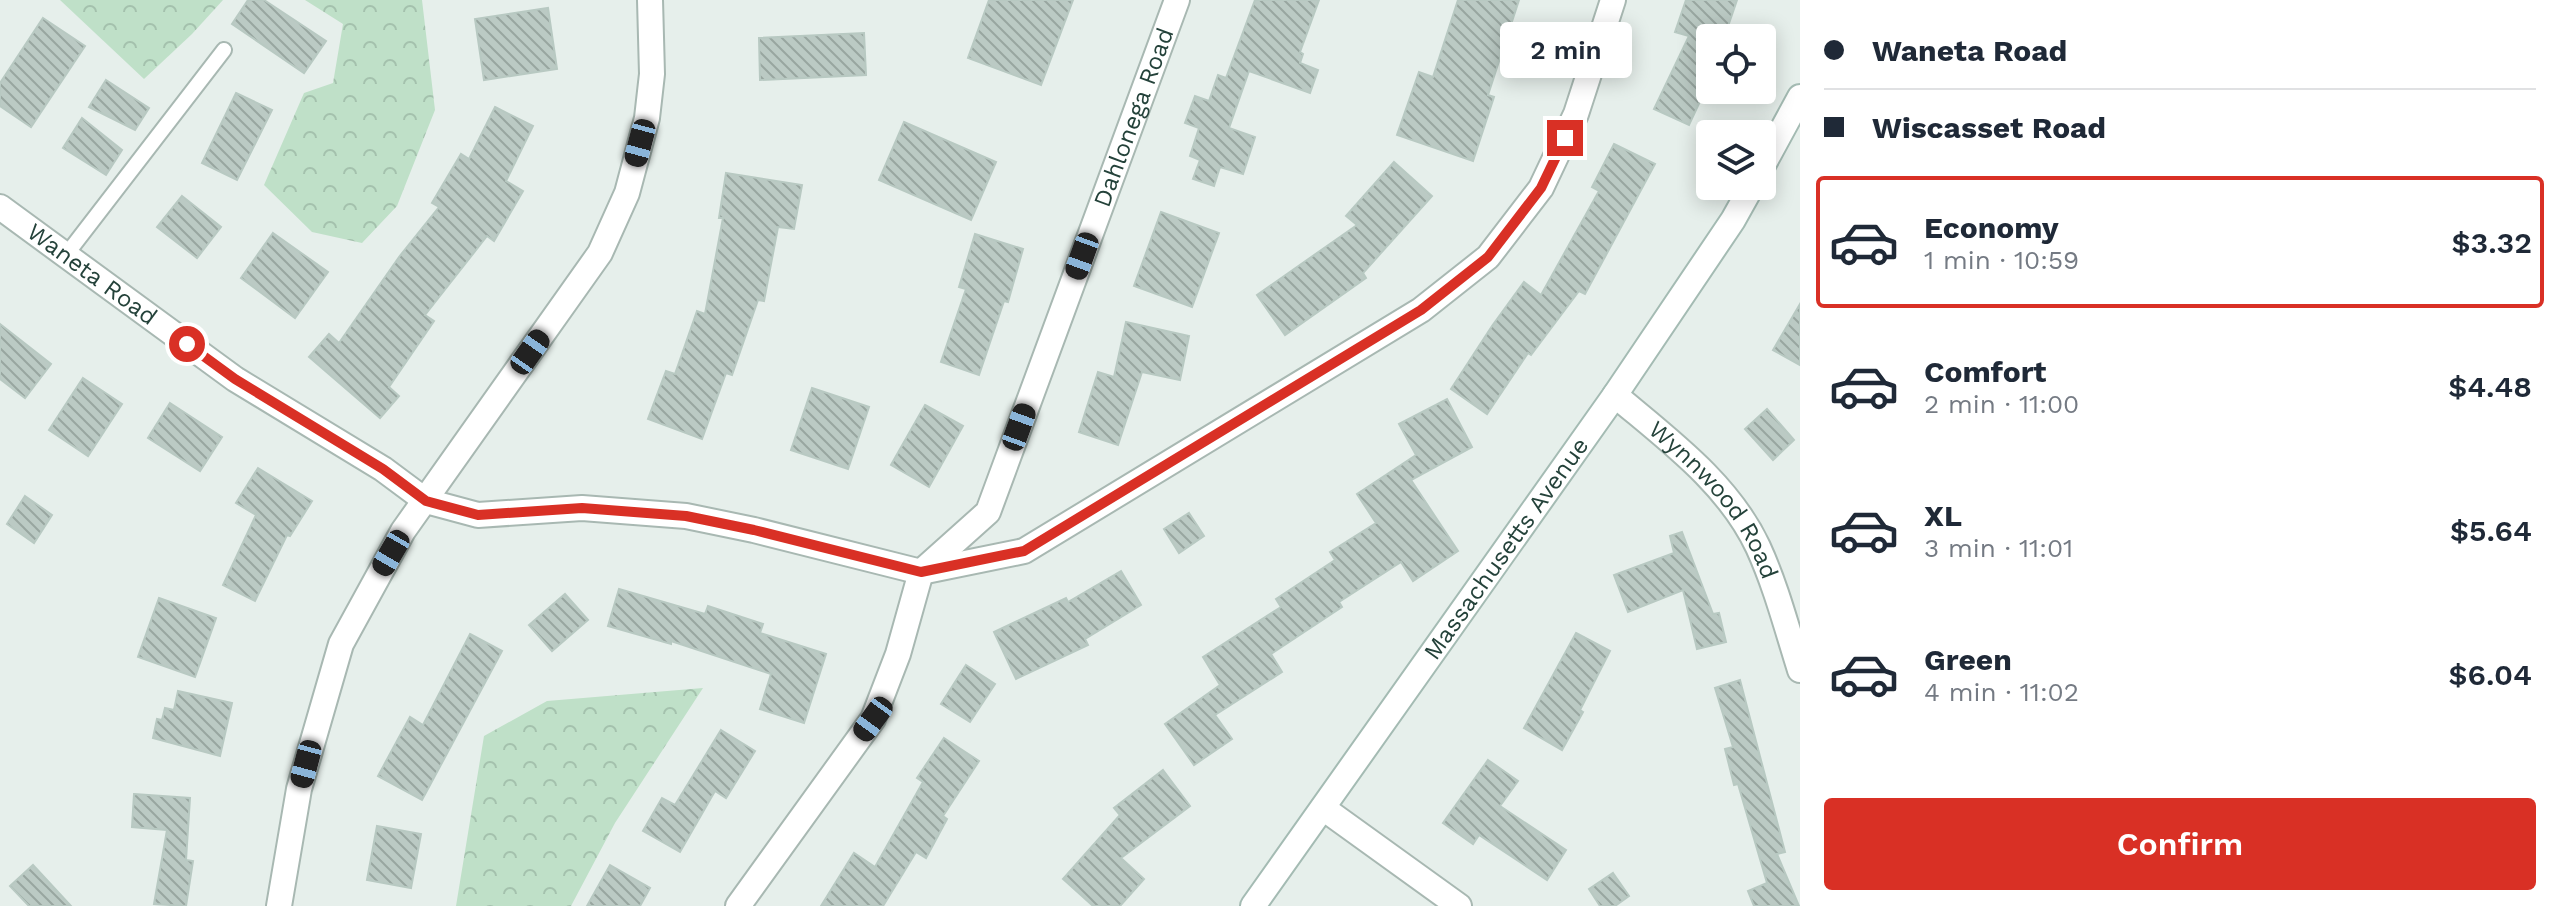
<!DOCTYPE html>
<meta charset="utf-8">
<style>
body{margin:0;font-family:"Work Sans",sans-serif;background:#f6f6f7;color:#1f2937;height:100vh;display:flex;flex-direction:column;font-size:30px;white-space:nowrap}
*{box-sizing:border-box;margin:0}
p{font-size:26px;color:#747a83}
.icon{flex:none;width:44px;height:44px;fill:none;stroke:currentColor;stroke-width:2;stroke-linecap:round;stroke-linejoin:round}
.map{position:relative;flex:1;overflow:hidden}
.panel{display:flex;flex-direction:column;background:#fff;width:760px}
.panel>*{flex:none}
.hud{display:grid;align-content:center;height:176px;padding:0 24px;background:#fff}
.buttons{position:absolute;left:1696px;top:24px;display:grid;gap:16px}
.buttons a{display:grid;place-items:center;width:80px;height:80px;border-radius:8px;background:#fff;box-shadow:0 4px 20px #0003;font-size:40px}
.end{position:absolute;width:36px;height:36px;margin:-18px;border:10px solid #d93025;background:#fff;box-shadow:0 0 0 4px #fff}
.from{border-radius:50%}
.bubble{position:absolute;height:56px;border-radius:8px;background:#fff;box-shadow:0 4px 20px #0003;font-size:26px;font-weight:600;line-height:56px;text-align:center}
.car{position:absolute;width:24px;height:48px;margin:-24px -12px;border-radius:10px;box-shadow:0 0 6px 2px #0007;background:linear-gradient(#222 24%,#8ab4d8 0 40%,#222 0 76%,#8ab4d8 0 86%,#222 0)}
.hud b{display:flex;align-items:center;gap:28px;height:76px;font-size:30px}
.hud b+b{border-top:2px solid #e0e1e3}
.hud i{width:20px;height:20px;background:#1f2937}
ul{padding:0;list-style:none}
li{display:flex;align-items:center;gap:24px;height:132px;margin:0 16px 12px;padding:0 8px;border:4px solid transparent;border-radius:8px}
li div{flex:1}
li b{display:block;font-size:30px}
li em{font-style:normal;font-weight:600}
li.active{border-color:#d93025}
li>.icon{width:72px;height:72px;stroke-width:1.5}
.button{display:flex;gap:16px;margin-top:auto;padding:16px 24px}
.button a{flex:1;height:92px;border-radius:8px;background:#d93025;color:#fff;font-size:32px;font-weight:600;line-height:92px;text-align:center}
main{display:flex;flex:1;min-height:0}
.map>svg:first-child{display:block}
</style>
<main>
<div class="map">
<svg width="1800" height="906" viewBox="0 0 1800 906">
<defs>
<pattern id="forest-crowns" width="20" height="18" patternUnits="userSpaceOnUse" patternTransform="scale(2)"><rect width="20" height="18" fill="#bfe0c8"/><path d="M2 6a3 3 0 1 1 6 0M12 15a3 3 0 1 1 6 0" fill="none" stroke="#a4c1ad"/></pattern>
<pattern id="building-back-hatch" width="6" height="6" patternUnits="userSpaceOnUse" patternTransform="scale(2)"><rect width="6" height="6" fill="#bbcac4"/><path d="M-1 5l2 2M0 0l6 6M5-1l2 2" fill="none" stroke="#98a6a0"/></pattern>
</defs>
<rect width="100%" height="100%" fill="#e6efeb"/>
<g fill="url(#forest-crowns)">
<polygon points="60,0 223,0 192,34 144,79"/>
<polygon points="305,0 422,0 435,110 397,206 362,243 312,232 264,185 304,93 333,83 343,24"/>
<polygon points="703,688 615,823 571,906 456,906 484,736 547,701"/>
</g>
<g fill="url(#building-back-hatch)" stroke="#b8c9c2" stroke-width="2">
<polygon points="248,0 264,0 326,41 304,73 232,24"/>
<polygon points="989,0 1073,0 1041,85 968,58"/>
<polygon points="1255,0 1319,0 1300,52 1303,54 1300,63 1318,70 1310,93 1249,71 1229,128 1255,137 1243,174 1220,167 1214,186 1193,179 1200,160 1190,156 1199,128 1185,123 1195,96 1209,101 1218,75 1226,78"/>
<polygon points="1458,0 1519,0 1488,95 1494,97 1473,161 1397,135 1419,72 1433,77"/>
<polygon points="1686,0 1737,0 1724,38 1710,38 1710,80 1689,125 1654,109 1689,36 1675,32"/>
<polygon points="548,8 557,69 484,80 475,19"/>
<polygon points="43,18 85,46 31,127 0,106 0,83"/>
<polygon points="864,33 866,75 760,80 759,38"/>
<polygon points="106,80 149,108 135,130 89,107"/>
<polygon points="236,93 272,110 237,180 202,163"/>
<polygon points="495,107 533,126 506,181 523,191 494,241 487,236 425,315 434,321 389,387 399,396 380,418 309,357 329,334 339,343 399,257 439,207 432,203 461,154 469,159"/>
<polygon points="82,118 122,150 106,175 63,148"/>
<polygon points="904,122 996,162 971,220 879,180"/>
<polygon points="1614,144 1655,164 1585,294 1579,291 1531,355 1528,353 1487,414 1451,389 1492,326 1524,282 1541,295 1599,191 1592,187"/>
<polygon points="1394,162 1432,196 1363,273 1366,278 1285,335 1257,295 1357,225 1346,216"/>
<polygon points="726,173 802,185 794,229 778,227 764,301 758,300 732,375 726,373 702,439 648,419 666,371 675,374 697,311 705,314 723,218 719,218"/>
<polygon points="182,196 221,227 197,258 157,227"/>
<polygon points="1161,212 1219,233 1192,307 1134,286"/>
<polygon points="273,233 328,272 295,318 241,278"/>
<polygon points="975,234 1023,249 1008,302 1004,301 979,375 941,362 966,289 959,287"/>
<polygon points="1800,304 1800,365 1773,350"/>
<polygon points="1126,322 1189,336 1180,380 1142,372 1118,445 1079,432 1098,372 1114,377"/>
<polygon points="0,324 51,364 25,398 0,379"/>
<polygon points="83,378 122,404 88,456 49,430"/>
<polygon points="812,388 869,407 848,469 791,450"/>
<polygon points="1447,399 1472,447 1411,480 1458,551 1413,581 1401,562 1339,602 1342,607 1271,654 1282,672 1215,715 1232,739 1194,765 1165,724 1220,685 1203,657 1281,607 1276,599 1335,560 1330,552 1376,523 1357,494 1416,455 1399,424"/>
<polygon points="170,403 222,437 200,471 148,438"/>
<polygon points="925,405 963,426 929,487 891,465"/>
<polygon points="1767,409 1794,440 1773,460 1745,429"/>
<polygon points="258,468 312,501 290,536 287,535 255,601 223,585 256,515 236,503"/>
<polygon points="25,496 52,515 34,543 7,524"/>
<polygon points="1189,513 1204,536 1179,553 1164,529"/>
<polygon points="1682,532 1713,614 1719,613 1726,642 1697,649 1683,590 1628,612 1614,575 1674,553 1670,536"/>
<polygon points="1121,571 1141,605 1085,639 1088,645 1016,679 994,632 1066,598 1068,602"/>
<polygon points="619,589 705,614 708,606 763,624 760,633 826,654 804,723 760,709 771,674 671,641 671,644 608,626"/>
<polygon points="565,594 588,620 552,651 529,625"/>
<polygon points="159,598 216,618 195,677 138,657"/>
<polygon points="1576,633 1610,651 1580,710 1583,712 1562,750 1524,728"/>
<polygon points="470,634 502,651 422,800 378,776 410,717 423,725"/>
<polygon points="966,665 995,684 970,722 941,704"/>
<polygon points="1740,680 1785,852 1777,854 1799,906 1754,906 1748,891 1767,883 1738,784 1734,785 1725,749 1733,747 1715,688"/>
<polygon points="178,691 232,703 220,756 153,738 157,719 162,720 165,708 174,710"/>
<polygon points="721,730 755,751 726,798 715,791 680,852 643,831 662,798 675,805"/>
<polygon points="944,738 979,761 943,816 947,819 926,858 916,852 883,906 821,906 854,853 875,867 923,782 917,778"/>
<polygon points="1488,760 1518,781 1500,806 1566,850 1547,880 1479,835 1473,844 1443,823"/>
<polygon points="1163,770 1190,806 1121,858 1144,879 1120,906 1093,906 1063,879 1120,815 1114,808"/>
<polygon points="134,794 190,798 186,860 193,861 186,906 154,904 167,830 132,827"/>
<polygon points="377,826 421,834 411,888 367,880"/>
<polygon points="33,865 71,906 29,906 10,886"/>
<polygon points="610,865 650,888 640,906 587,906"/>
<polygon points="1613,873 1629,896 1615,906 1600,906 1589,889"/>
</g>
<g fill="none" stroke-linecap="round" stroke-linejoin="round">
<g stroke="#a8b8b2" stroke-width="18">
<polyline id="lane" points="66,255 224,50"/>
</g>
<g stroke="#a8b8b2" stroke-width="28">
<g id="street">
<path id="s1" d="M0,207l235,172 148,90 43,32 52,14 104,-7 104,8 68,14 167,42 103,-21 397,-241 67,-53 53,-69 35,-74 37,-114"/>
<path id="s2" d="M1615,395c52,44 113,88 143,152 18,39 29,82 42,123"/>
<polyline points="1323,808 1459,906"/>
<polyline points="279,906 299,789 341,644 403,531 600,253 627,193 647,118 652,74 650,0"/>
<path id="s3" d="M738,906l135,-187 25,-65 23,-82 67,-60 189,-512"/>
</g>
</g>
<g stroke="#a4bbb3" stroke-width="28">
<g id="secondary">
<polyline points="1762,167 1800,97"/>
<path id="s4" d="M1253,906l362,-511 118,-175 19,-34"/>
</g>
</g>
<use href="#lane" stroke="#fff" stroke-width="14"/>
<use href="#street" stroke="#fff" stroke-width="24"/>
<use href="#secondary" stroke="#fff" stroke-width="24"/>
</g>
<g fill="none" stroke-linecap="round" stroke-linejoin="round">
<polyline stroke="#d93025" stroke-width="10" points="187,344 235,379 383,469 426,501 478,515 582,508 686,516 754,530 921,572 1024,551 1421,310 1488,257 1541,188 1565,138"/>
</g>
<g text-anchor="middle" stroke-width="6" stroke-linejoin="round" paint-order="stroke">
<g font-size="24" fill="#24423a" stroke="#f7fbf9">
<text dy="8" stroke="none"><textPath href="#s3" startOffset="896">Dahlonega Road</textPath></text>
<text dy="8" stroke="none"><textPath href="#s1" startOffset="114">Waneta Road</textPath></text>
<text dy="8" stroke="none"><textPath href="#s2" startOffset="146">Wynnwood Road</textPath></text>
<text dy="8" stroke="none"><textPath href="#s4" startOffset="438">Massachusetts Avenue</textPath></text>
</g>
</g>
</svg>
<div class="buttons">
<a><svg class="icon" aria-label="locate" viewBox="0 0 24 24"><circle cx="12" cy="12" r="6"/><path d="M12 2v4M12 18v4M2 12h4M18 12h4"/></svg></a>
<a><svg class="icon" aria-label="layers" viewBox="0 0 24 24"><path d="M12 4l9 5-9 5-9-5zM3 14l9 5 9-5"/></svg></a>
</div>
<i class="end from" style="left:187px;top:344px"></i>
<i class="end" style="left:1565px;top:138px"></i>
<div class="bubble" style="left:1500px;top:22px;width:132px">2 min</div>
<i class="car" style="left:640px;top:143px;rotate:195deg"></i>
<i class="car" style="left:1082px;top:256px;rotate:200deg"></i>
<i class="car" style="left:530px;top:352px;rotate:35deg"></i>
<i class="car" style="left:1019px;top:427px;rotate:20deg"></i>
<i class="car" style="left:391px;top:553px;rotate:210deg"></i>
<i class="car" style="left:873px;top:719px;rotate:216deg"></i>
<i class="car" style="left:306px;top:764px;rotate:195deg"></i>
</div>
<section class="panel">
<div class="hud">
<b><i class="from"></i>Waneta Road</b>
<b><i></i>Wiscasset Road</b>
</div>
<ul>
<li class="active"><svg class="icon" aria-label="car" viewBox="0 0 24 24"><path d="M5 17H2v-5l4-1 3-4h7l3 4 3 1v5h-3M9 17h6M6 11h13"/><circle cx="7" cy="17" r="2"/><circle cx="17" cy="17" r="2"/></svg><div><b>Economy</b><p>1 min · 10:59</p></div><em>$3.32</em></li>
<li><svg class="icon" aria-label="car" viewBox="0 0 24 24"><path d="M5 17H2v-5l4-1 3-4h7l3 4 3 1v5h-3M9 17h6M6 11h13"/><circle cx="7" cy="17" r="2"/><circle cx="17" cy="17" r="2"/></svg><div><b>Comfort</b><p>2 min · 11:00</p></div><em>$4.48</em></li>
<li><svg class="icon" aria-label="car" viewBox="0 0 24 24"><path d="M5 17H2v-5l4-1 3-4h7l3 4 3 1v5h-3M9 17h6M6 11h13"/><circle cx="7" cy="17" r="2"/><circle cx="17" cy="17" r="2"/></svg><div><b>XL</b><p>3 min · 11:01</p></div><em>$5.64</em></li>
<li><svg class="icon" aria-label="car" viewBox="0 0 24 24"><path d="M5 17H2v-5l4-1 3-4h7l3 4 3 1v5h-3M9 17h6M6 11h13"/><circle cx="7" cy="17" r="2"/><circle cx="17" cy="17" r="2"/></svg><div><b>Green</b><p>4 min · 11:02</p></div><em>$6.04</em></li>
</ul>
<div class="button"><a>Confirm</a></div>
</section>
</main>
